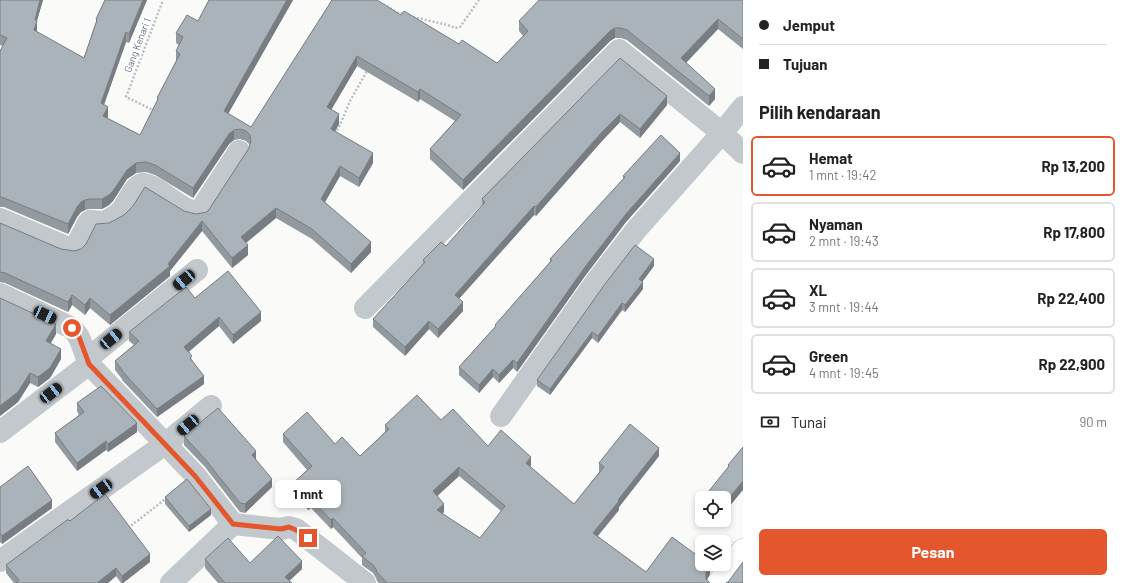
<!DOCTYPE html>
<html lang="id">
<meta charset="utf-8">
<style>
body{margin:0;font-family:Barlow,sans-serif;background:#f6f6f6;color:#222;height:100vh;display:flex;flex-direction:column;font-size:15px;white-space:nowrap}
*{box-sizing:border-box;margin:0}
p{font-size:13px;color:#767676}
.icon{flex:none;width:22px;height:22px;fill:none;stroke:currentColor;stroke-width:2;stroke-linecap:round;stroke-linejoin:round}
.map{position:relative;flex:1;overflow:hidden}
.sheet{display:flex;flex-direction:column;background:#fff;width:380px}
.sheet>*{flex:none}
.hud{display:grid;align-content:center;height:88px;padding:0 16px;background:#fff}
.controls{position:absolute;left:695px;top:491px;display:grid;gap:8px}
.controls a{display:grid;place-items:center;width:36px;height:36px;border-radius:6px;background:#fff;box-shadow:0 2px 6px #0003;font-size:20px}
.end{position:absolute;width:18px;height:18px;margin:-9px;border:5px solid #e4572e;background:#fff;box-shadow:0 0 0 2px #fff}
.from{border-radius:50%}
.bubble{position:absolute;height:28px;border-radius:6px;background:#fff;box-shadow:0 2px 6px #0003;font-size:13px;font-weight:700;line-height:28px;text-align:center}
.car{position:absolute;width:12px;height:24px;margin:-12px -6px;border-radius:5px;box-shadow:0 0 3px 1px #0007;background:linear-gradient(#222 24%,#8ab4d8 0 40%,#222 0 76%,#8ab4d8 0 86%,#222 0)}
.hud b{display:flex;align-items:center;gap:14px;height:38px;font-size:15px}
.hud b+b{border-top:1px solid #e0e0e0}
.hud i{width:10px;height:10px;background:#222}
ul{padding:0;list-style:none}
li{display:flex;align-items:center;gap:12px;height:60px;margin:0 8px 6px;padding:0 8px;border:2px solid #e0e0e0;border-radius:6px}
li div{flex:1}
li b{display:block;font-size:15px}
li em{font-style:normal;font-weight:700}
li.on{border-color:#e4572e}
li>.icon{width:36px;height:36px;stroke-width:1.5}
h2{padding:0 16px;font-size:18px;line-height:48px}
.pay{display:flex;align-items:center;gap:10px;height:44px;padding:0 16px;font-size:15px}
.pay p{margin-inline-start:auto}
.cta{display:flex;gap:8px;margin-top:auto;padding:8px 16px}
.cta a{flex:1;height:46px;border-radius:6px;background:#e4572e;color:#fff;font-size:16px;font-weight:700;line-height:46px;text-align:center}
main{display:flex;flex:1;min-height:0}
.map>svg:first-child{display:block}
</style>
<main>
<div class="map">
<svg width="743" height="583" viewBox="0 0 743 583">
<rect width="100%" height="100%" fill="#fafaf8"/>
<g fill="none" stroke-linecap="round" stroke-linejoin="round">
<g stroke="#b3babf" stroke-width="23">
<polyline id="secondary" points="718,583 743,550"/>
</g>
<g stroke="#bbbfc2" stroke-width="2.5" stroke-dasharray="2 2" stroke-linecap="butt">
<polyline points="383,4 398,13 404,14"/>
<polyline points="413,17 448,25 455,28 460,27 479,0"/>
<polyline points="155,111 126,97 163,0"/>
<polyline points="335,134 340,125 350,101 368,69"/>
<polyline points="128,528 168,497"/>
</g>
<g stroke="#c3c8cc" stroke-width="22">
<path d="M0,219l66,28 9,1 13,-25 2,-2c5,0 14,2 18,-1 4,-2 10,-6 13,-9 6,-6 13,-27 22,-27 16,1 44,33 57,27l39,-60"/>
<polyline points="0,294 72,328 79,337 89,364 195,475 233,524 281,529 289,527 296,529 365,583"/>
<polyline points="365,308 619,50 722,133 743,153"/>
<polyline points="87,359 197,270"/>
<polyline points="501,416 595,283 636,230 722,133 743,107"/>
<polyline points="0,432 89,364"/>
<polyline points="0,561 165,444 211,406"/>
<polyline points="171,583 233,524"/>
</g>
<use href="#secondary" stroke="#fff" stroke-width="22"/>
</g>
<g fill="#929a9f" fill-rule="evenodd">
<polygon points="0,0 43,0 37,20 37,32 84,58 96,22 96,19 105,0 147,0 129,43 126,42 104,105 108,117 107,118 140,135 157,101 157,98 176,61 176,51 179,45 176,43 176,33 198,21 209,0 293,0 228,114 251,127 401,15 497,63 523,36 519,31 519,21 743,0 743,49 718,29 686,63 715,99 709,106 627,40 621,38 615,38 610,41 463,190 430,159 430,149 455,121 420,99 418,102 357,66 331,110 339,124 335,131 373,163 359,187 340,176 325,202 371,252 351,273 312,239 276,218 246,243 248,255 232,268 202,231 170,271 170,276 110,325 90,308 85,315 72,305 68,312 5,283 0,282 0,223 61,249 74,251 81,249 109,223 184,211 196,214 207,212 210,208 249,148 250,145 246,141 240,139 234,140 229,144 193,198 155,175 146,172 136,173 127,179 113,201 109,205 102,209 90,209 85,210 81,212 77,217 68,234 4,207 0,207 0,51 3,46 0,45"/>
<polygon points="620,58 667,105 640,138 620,122 602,141 550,200 536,216 534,215 459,299 463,311 438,338 429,329 405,356 373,327 373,319 423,264 423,260 446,246 482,207 482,199"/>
<polygon points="680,161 626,222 585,276 517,372 513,368 499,383 493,377 479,393 459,375 459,367 495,327 495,325 550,262 550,259 623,179 623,176"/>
<polygon points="654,266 642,282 643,289 625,312 622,310 598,343 592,338 550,395 537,386 537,380"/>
<polygon points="0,298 56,334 51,343 61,359 50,378 38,387 30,383 18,402 0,416"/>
<polygon points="195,298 261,321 233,344 219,326 189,352 192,360 204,384 157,417 122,380 122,379 115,370 115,361 134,345 129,341 129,332"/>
<polygon points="77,403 137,432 108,452 106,450 77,471 55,442 55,433 79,415 77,411"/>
<path d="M441,420l47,26 43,19 -1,2 44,37 25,-32v-9l60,-7 -40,51v3l-22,26 49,36 64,2 -3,5 3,4h-331l-2,-2 -1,-3 -3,-5 -11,-8v-7l-29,-31 -2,2 -20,-21 -3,2 -16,-17v-9l15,-14 -24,-28v-8l52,10 25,12 25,-24v-7zM459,476l42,35 -21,27 -38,-24 2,-2 -7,-16z"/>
<polygon points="184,436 256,460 272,487 245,513 240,512 205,467 184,445"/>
<polygon points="0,487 52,508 2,544 0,542"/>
<polygon points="165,497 211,515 189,532 165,504"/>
<polygon points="70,521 150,562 123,583 121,583 116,576 108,583 14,583 6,573 6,565"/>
<polygon points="205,559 250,563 302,569 289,581 292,583 218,583 205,568"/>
</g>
<g fill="#777d82">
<polygon points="40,0 43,0 36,24 37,21 37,30 34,40 35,20"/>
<polygon points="143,0 147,0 129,43 129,34"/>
<polygon points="287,0 293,0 224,121 224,111"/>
<polygon points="718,19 718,29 681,68 681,58"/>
<polygon points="615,28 615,38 610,41 463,190 463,180 610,31"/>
<polygon points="126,32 126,42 101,113 101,103"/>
<polygon points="357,56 357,66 327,117 327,107"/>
<polygon points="420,89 420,99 418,102 418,92"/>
<polygon points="715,89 715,99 709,106 709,96"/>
<polygon points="667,96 667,105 640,138 640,129"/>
<polygon points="108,107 108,117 103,126 103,116"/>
<polygon points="339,114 339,124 331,139 331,129"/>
<polygon points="620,114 620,122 602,141 550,200 536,216 536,207 602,132"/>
<polygon points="234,130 234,140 229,144 193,198 193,188 229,134"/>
<polygon points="373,153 373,163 359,187 359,178"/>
<polygon points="680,153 680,161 626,222 585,276 517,372 517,363 585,267 626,214"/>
<polygon points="136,163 136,173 127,179 113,201 109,205 102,209 102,199 127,170"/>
<polygon points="340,166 340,176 321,209 321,199"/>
<polygon points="85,200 85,210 81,212 77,217 68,234 68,224 77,207 81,202"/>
<polygon points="534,206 534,215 455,303 455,295"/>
<polygon points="276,208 276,218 241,247 241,237"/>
<polygon points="202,221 202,231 170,271 170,276 110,325 110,315 168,264"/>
<polygon points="371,242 371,252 351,273 351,264"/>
<polygon points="248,245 248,255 232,268 232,258"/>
<polygon points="654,259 654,266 639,286 639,279"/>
<polygon points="643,282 643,289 625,312 625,305"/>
<polygon points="72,295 72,305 68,312 68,302"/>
<polygon points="90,298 90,308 85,315 85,305"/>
<polygon points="463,302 463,311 438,338 438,329"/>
<polygon points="622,303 622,310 598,343 598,336"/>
<polygon points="261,312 261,321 233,344 233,335"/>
<polygon points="219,317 219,326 184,355 184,347"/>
<polygon points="429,321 429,329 405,356 405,347"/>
<polygon points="56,324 56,334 46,351 46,341"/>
<polygon points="592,332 592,338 550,395 550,389"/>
<polygon points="61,349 61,359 50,378 38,387 38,377"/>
<polygon points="513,360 513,368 499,383 499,375"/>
<polygon points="493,369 493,377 479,393 479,385"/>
<polygon points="30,373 30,383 18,402 0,416 0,406"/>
<polygon points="204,376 204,384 157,417 157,409"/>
<polygon points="137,423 137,432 108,452 108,444"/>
<polygon points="106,441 106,450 77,471 77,463"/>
<polygon points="659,448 659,456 619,507 619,510 593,542 593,533 618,500"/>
<polygon points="256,451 256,460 252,464 252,455"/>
<polygon points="531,457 531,465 526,472 526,463"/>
<polygon points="459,467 459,476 433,500 433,491"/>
<polygon points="272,479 272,487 245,513 245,504"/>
<polygon points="743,481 743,490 724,513 724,504"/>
<polygon points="311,499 311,508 308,510 308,502"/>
<polygon points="52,500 52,508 2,544 2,536"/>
<polygon points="444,504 444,512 437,519 437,510"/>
<polygon points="211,509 211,515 189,532 189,526"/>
<polygon points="333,518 333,527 331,529 331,520"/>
<polygon points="150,554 150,562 123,583 122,583 122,576"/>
<polygon points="302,561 302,569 287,583 285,577"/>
<polygon points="710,565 710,574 706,581 706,572"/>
<polygon points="116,568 116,576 108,583 97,583"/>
</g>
<g fill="#aab3b9" stroke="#777d82" fill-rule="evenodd">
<polygon points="0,0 40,0 35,20 37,21 34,30 84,58 97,20 96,19 105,0 143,0 129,34 126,32 101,103 108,107 103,116 140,135 158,99 157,98 180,54 176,51 183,37 176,33 187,15 198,21 209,0 287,0 224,111 251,127 332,0 377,0 401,15 404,11 459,44 462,40 497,63 528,31 519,21 539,0 743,0 743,39 718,19 681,58 715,89 709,96 627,30 621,28 615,28 610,31 463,180 430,149 461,115 420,89 418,92 357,56 327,107 339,114 331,129 373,153 359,178 340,166 321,199 371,242 351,264 312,229 276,208 241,237 248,245 232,258 202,221 168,264 170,266 110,315 90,298 85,305 72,295 68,302 5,273 0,272 0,223 61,249 74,251 81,249 86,244 96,224 109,223 124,215 133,206 145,187 184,211 196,214 207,212 210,208 249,148 251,141 250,135 246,131 240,129 234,130 229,134 193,188 155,165 146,162 136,163 127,170 113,191 109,195 102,199 90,199 85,200 81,202 77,207 68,224 4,198 0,197 0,51 7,38 0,35"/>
<polygon points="620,58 667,96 640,129 620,114 602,132 550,191 536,207 534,206 455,295 463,302 438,329 429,321 405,347 373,319 425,262 423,260 441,242 446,246 485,202 482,199"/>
<polygon points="661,135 680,153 626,214 585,267 517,363 513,360 499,375 493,369 479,385 459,367 496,326 495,325 552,260 550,259 625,177 623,176"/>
<polygon points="635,245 654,259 639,279 643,282 625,305 622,303 598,336 592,332 550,389 537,380 605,284"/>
<polygon points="228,271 261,312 233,335 219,317 184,347 192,356 190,358 204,376 157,409 122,371 123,371 115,361 139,341 129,332 186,287 195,298"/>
<polygon points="0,298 56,324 46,341 61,349 50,368 38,377 30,373 18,392 0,406"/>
<polygon points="101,386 137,423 108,444 106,441 77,463 55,433 84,412 77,403"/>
<path d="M417,395l24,25 12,-11 35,37 13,-16 30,27 -5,6 48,41 30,-37 -5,-4 31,-39 29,24 -41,52 1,1 -26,32 53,39 26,-35 30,22v5h6l2,1 -4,7v7l4,4h-323l-10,-11 -1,-3 -3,-4 -11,-9 4,-3 -33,-35 -2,2 -20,-21 -3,3 -16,-18 20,-18 -29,-32 24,-22 28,32 7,-7 18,19 29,-27 -4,-4zM459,467l46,39 -25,32 -43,-28 7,-6 -11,-13z"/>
<polygon points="218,408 256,451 252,455 272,479 245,504 240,503 205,459 184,436"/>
<polygon points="743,447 743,481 724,504 724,498 707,498 705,496 729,466 728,465"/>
<polygon points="28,466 52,500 2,536 0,533 0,487"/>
<polygon points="187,479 211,509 189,526 165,497"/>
<polygon points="105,494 150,554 122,576 116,568 97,583 16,583 19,580 6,565 67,520 69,520 70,521"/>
<polygon points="278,536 302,561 285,577 292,583 225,583 205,559 228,538 250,563"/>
<polygon points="743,562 743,583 726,583 728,582"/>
</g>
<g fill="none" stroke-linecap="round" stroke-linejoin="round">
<polyline stroke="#e4572e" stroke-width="5" points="72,328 79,337 89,364 195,476 233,524 281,529 289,527 296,530 308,538"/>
</g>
<g text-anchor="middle" stroke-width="4" stroke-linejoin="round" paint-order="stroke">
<g font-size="10" fill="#657683" stroke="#fff">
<text transform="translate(137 45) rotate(-69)" y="4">Gang Kenari 1</text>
</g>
</g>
</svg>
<div class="controls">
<a><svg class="icon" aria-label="locate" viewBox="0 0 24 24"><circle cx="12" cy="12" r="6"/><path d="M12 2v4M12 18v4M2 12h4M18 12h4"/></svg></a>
<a><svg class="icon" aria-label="layers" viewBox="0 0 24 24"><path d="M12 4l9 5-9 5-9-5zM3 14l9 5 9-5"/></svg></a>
</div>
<i class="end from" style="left:72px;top:328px"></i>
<i class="end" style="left:308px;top:538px"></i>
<div class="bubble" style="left:275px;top:480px;width:66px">1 mnt</div>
<i class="car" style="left:184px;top:280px;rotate:231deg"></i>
<i class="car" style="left:45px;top:315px;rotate:115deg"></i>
<i class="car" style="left:111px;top:339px;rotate:51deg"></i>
<i class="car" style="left:51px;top:393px;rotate:52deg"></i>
<i class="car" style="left:188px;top:425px;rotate:230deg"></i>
<i class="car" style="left:101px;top:489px;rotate:235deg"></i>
</div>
<section class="sheet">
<div class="hud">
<b><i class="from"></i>Jemput</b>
<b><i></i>Tujuan</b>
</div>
<h2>Pilih kendaraan</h2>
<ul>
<li class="on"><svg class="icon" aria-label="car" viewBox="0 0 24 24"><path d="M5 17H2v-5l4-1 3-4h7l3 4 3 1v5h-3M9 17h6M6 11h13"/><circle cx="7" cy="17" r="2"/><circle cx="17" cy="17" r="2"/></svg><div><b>Hemat</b><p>1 mnt · 19:42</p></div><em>Rp 13,200</em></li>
<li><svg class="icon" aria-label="car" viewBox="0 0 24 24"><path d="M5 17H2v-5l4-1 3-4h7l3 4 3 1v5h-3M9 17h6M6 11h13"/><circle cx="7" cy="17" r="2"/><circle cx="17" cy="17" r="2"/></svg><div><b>Nyaman</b><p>2 mnt · 19:43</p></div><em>Rp 17,800</em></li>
<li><svg class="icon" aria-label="car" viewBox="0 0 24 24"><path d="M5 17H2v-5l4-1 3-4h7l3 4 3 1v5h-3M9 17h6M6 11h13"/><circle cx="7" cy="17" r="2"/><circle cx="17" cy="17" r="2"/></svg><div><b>XL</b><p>3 mnt · 19:44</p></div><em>Rp 22,400</em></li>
<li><svg class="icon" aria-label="car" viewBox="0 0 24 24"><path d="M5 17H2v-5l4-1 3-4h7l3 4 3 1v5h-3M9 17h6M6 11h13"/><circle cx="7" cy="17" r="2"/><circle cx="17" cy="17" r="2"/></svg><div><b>Green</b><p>4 mnt · 19:45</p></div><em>Rp 22,900</em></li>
</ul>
<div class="pay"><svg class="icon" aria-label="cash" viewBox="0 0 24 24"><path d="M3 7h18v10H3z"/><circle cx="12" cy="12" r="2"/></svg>Tunai<p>90 m</p></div>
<div class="cta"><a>Pesan</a></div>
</section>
</main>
